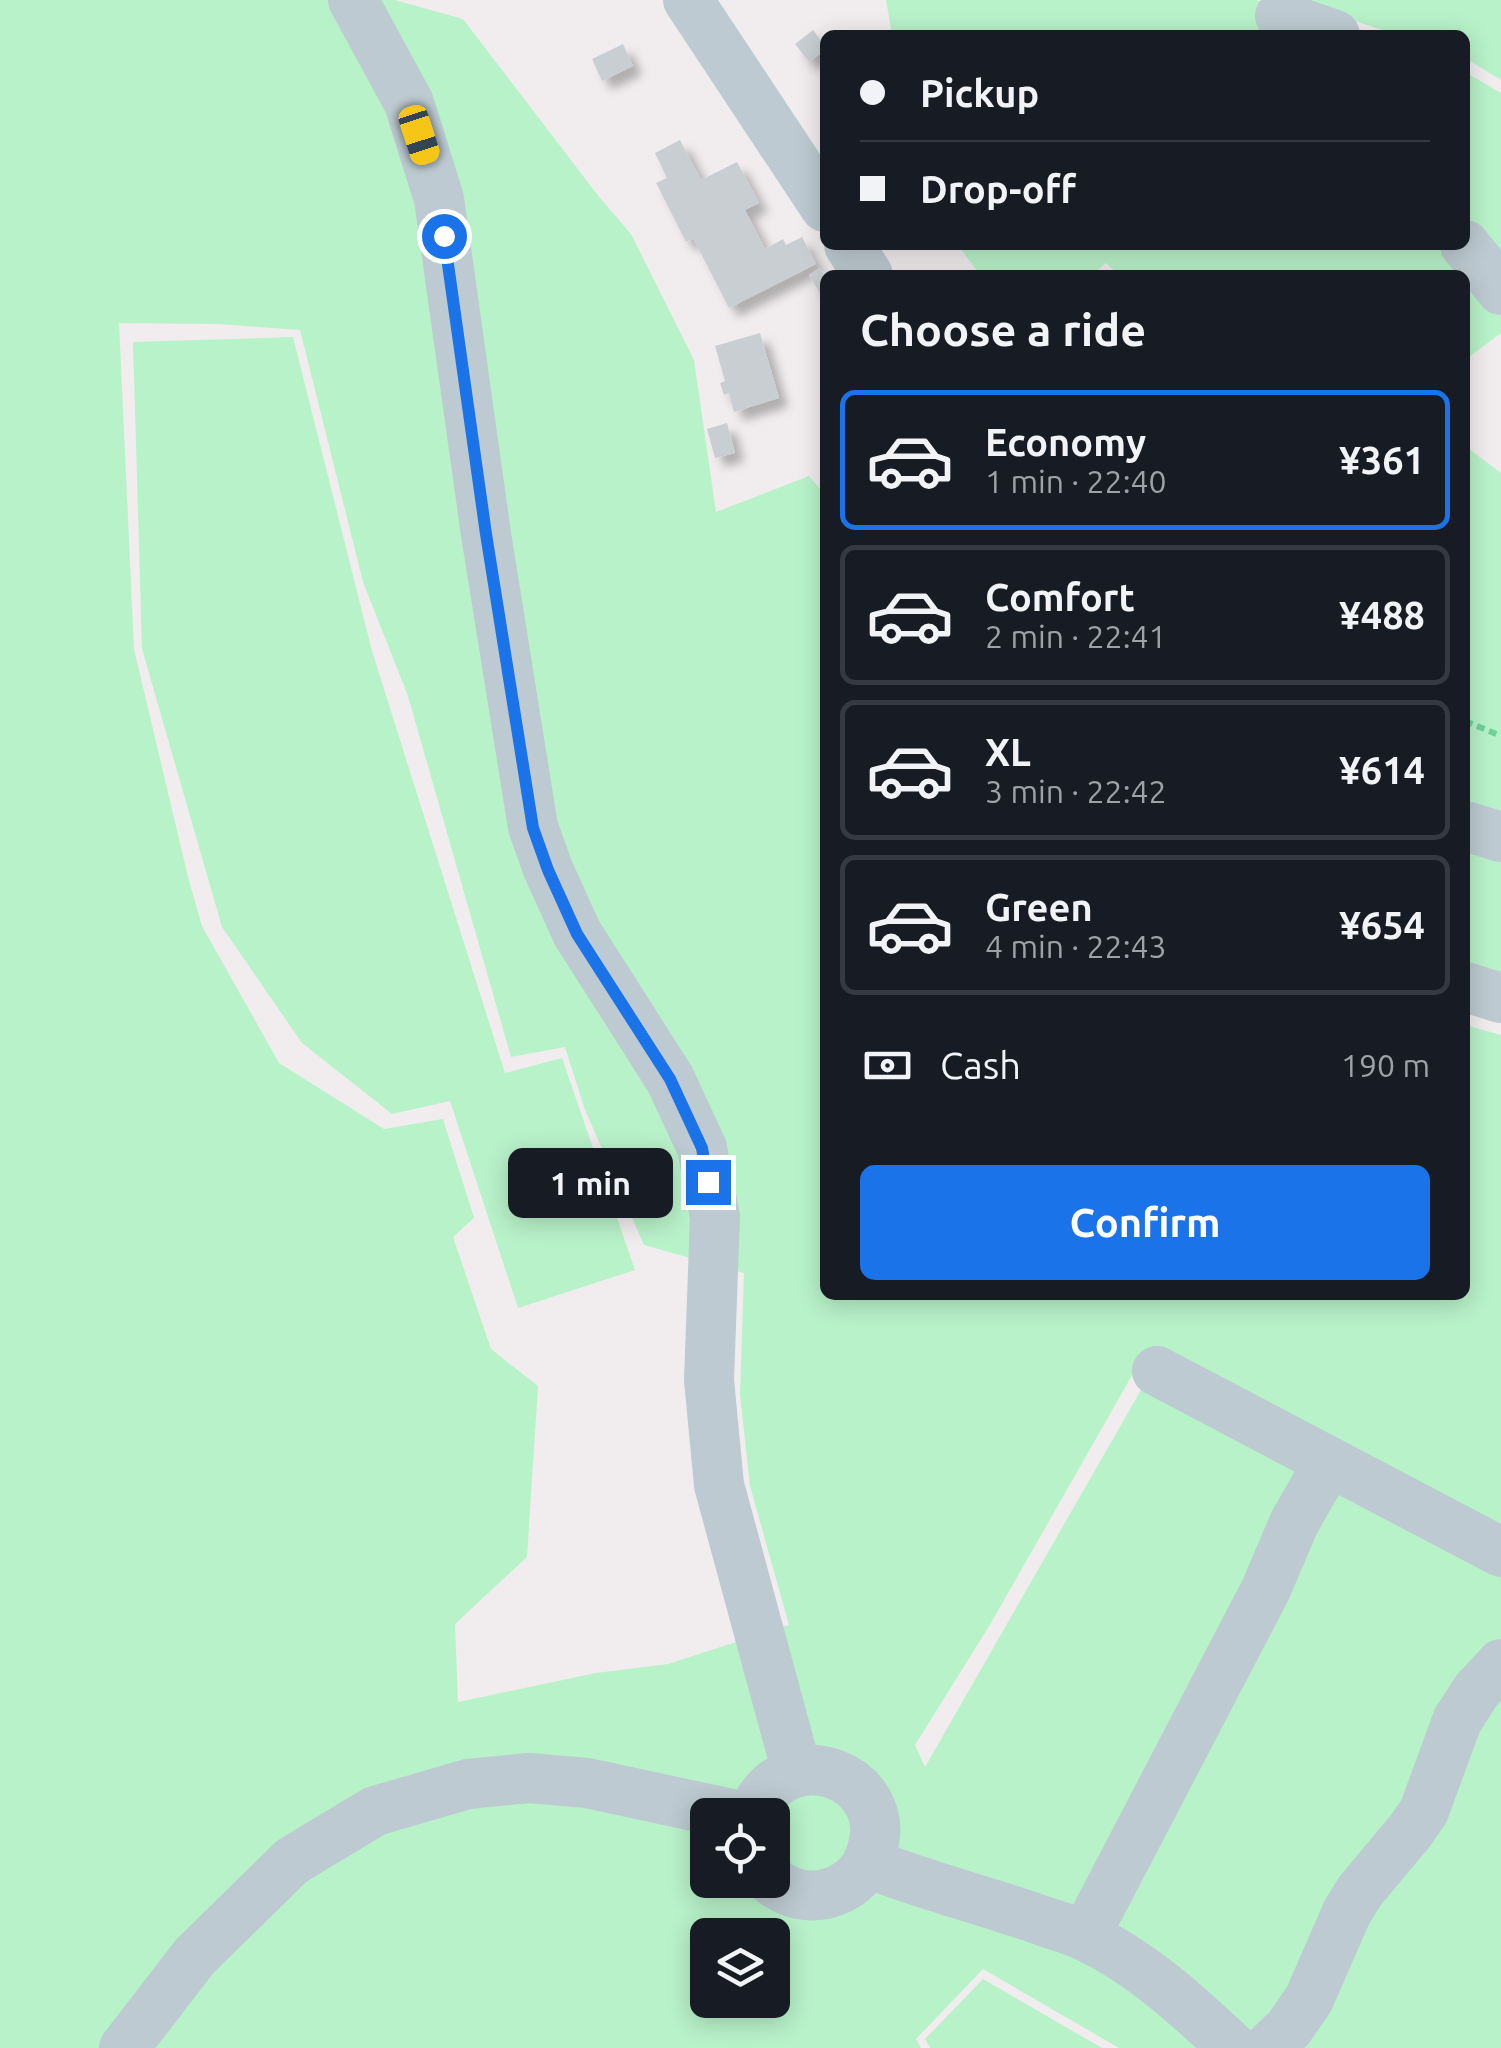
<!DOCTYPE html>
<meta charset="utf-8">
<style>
body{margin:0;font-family:Ubuntu,sans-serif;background:#242831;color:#f1f3f6;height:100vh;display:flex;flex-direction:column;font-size:38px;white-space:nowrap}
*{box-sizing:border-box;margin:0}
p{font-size:32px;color:#9ea1a6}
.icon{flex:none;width:55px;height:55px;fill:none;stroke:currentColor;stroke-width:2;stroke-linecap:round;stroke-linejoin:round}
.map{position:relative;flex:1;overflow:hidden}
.drawer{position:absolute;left:820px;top:270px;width:650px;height:1030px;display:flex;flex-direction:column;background:#171b24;border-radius:15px;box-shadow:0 5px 25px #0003}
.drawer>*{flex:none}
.top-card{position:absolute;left:820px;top:30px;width:650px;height:220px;border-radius:15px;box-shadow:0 5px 25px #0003;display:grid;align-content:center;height:220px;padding:0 40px;background:#171b24}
.buttons{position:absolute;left:690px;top:1798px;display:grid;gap:20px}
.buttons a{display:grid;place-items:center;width:100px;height:100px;border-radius:15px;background:#171b24;box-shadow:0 5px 25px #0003;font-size:50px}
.end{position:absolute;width:45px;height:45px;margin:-22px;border:12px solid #1a73e8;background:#fff;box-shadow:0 0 0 5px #fff}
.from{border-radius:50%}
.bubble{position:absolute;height:70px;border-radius:15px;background:#171b24;box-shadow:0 5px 25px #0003;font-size:32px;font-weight:600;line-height:70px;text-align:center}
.car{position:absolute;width:30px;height:60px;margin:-30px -15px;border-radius:12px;box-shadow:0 0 8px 2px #0007;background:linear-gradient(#f5c518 24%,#345 0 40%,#f5c518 0 76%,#345 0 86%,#f5c518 0)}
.top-card b{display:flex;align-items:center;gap:35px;height:95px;font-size:38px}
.top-card b+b{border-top:2px solid #363941}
.top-card i{width:25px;height:25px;background:#f1f3f6}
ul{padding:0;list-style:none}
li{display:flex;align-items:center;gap:30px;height:140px;margin:0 20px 15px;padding:0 20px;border:5px solid #363941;border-radius:15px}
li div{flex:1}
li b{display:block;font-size:38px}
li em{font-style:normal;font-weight:600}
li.selected{border-color:#1a73e8}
li>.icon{width:90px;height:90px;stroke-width:1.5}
h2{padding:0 40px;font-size:45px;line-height:120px}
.pay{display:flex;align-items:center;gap:25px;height:110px;padding:0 40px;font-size:38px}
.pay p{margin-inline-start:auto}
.action{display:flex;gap:20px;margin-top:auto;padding:20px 40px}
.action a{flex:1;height:115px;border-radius:15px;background:#1a73e8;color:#fff;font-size:40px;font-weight:600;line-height:115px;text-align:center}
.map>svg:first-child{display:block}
</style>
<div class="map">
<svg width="1501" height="2048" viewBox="0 0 1501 2048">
<defs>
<filter id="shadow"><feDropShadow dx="9" dy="9" stdDeviation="5" flood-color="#0004"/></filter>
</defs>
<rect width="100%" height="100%" fill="#f1edee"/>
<g fill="#b8f2c9" fill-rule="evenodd">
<path d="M0,0h395l68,19 137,179 31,36 63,126 22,152 93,-36 16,19v800h640v-270l36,10v494l-358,-173 -152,267 -76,122 10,22 232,-405 344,182v131l-119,215 54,-52 39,-111 26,-34v355h-382l-136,-79 -67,70 5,9h-921zM119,323l99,1 82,6 63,252 45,114 103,361 54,-10 20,63 59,135 100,28 -4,122 10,91 39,139 -121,39 -72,9 -138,29 -3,-78 72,-67 11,-171 -47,-37 -38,-112 21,-19 -31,-99 -59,10 -105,-66 -77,-137 -13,-45 -55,-232zM708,1815h64v65h-64zM708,1935h64v65h-64z"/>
<polygon points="886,0 1256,0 1298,12 1362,35 892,35"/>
<polygon points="1292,0 1501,0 1501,80 1465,58 1465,35 1397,35"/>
<polygon points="1465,72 1501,93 1501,333 1465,360 1465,275 1119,275 1106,263 1092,275 980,275 958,245 1465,245"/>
<polygon points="293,337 372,651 505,1073 562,1058 635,1270 518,1308 450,1101 392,1114 302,1043 222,927 142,649 133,342"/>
<polygon points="1465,446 1501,473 1501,821 1465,810"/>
<polygon points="1465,817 1501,829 1501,1007 1465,995"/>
<polygon points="983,1979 1102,2048 930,2048 925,2039"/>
</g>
<g fill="#c9ced3" filter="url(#shadow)">
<polygon points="813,30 825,46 825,50 809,62 795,44"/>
<polygon points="623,44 633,66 602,81 592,59"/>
<polygon points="680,140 701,180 737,162 759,203 745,210 765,249 783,239 786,245 802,237 816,264 729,308 693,238 686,242 656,183 667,178 655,153"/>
<polygon points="820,268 825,277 825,302 809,275"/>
<polygon points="760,333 779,398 734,412 729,393 724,395 720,383 725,381 715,346"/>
<polygon points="727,423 735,453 715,458 707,429"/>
</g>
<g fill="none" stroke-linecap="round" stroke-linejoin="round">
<polyline stroke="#6dd397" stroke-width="6" stroke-dasharray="8 5" stroke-linecap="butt" points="1465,721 1501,736"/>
<g stroke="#bdcad1" stroke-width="50">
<polyline points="353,0 409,103 439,199 486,534 533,827 548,869 577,933 670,1079 702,1148 715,1217 709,1380 719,1485 797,1772"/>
<polyline points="688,0 825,207"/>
<polyline points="1280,16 1335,35"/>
<polyline points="849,245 868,275"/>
<polyline points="1465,245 1501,290"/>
<polyline points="1465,826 1501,837"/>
<polyline points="1465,987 1501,998"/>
<polyline points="1157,1371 1501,1552"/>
<path d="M752,1815c35,-84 146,-37 119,38 -5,17 -19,32 -36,38 -23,9 -46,4 -64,-11"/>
<path d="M868,1863c57,23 117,37 175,58 15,5 30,9 44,16 56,27 101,69 146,111"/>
<polyline points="1085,1936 1266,1589 1294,1523 1329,1462"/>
<polyline points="124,2048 195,1956 292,1861 375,1811 468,1784 529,1778 587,1783 736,1815"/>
<polyline points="1268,2048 1289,2028 1309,1999 1347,1912 1360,1891 1411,1830 1424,1811 1457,1721 1476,1691 1501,1664"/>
</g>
</g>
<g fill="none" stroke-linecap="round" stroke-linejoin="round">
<polyline stroke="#1a73e8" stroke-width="12" points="444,236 486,534 533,828 548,870 577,934 670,1079 702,1148 708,1182"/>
</g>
</svg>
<div class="buttons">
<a><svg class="icon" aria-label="locate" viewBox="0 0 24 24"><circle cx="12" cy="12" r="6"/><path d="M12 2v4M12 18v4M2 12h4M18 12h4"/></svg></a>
<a><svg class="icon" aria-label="layers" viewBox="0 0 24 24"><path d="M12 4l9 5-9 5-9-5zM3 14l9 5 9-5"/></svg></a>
</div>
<i class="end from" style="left:444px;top:236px"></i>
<i class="end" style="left:708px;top:1182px"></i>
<div class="bubble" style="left:508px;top:1148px;width:165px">1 min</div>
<i class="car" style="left:419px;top:135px;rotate:162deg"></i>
<div class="top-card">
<b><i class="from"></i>Pickup</b>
<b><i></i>Drop-off</b>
</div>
<section class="drawer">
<h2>Choose a ride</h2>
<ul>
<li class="selected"><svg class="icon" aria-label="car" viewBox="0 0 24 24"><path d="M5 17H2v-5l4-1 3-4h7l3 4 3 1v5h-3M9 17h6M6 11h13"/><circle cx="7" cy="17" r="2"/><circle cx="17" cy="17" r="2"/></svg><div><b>Economy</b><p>1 min · 22:40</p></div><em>¥361</em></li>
<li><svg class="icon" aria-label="car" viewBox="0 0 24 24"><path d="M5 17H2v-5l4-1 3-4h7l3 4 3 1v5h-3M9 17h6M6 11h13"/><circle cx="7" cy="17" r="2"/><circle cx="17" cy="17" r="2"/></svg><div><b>Comfort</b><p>2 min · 22:41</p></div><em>¥488</em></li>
<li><svg class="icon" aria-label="car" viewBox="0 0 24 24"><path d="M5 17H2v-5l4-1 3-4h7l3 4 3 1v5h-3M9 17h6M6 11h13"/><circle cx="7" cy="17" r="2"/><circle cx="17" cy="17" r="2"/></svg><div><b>XL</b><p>3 min · 22:42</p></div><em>¥614</em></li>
<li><svg class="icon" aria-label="car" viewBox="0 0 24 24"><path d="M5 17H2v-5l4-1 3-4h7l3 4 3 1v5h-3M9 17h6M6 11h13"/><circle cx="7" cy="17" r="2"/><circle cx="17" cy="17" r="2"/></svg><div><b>Green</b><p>4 min · 22:43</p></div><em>¥654</em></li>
</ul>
<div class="pay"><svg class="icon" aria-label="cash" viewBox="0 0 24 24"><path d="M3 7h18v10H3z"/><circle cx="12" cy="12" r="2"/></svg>Cash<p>190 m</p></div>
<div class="action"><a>Confirm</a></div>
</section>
</div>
